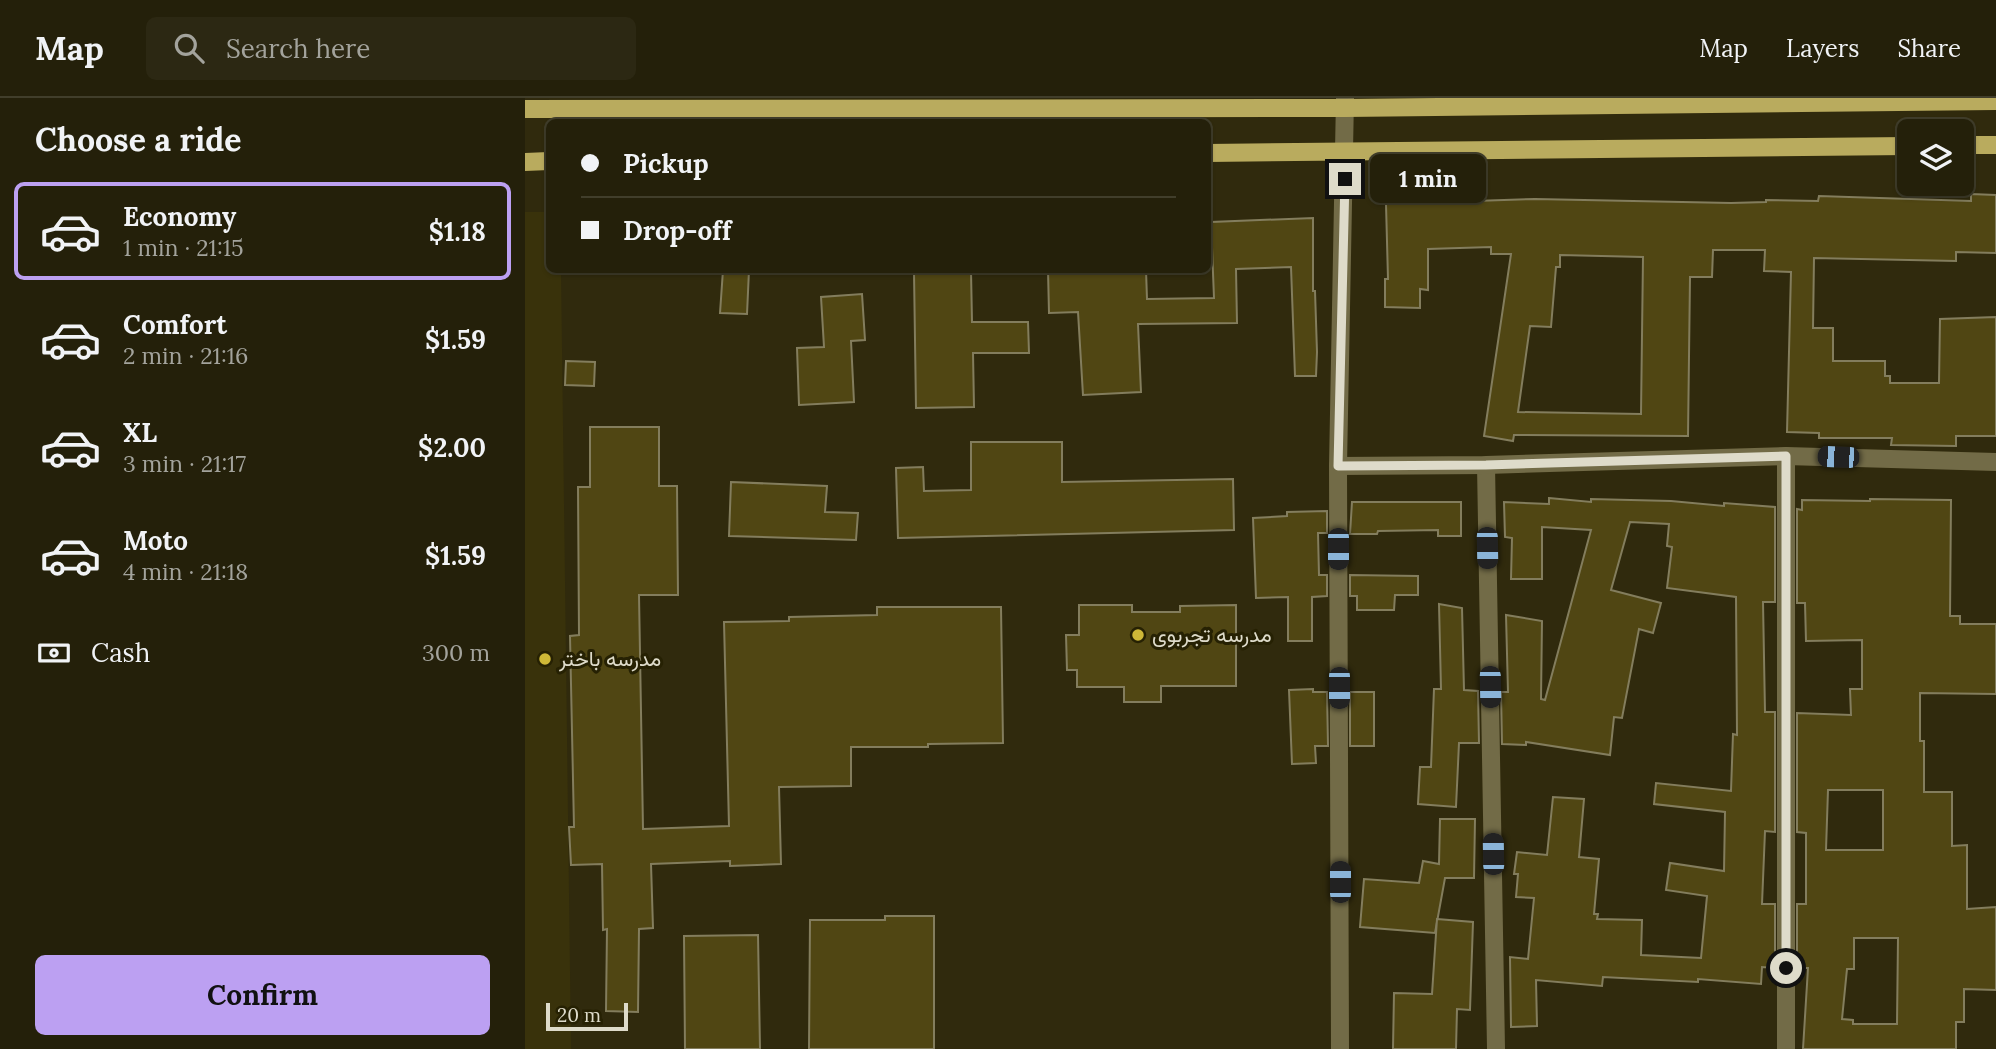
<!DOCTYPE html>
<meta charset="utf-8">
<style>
body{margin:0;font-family:Lora,Vazirmatn,serif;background:#2c2813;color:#f1f3f6;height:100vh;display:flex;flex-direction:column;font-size:26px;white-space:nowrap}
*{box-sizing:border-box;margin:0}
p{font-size:23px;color:#a3a39c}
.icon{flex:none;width:38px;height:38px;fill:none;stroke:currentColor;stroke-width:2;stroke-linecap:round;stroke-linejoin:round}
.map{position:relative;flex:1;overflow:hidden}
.side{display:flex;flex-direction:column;background:#24200a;width:525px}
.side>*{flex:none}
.guide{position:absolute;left:21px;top:21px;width:665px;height:154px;border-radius:10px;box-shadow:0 2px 5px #0004,0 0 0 2px #413e2b;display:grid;align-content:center;height:154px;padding:0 35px;background:#24200a}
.tools{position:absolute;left:1372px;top:21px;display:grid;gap:14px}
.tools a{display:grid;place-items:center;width:77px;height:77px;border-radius:10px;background:#24200a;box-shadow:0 2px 5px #0004,0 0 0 2px #413e2b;font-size:35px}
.scale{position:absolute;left:21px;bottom:18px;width:82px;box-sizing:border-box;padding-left:7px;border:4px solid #dedbca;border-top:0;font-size:19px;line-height:24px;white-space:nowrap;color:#dedbca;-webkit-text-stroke:5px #262103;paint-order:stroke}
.end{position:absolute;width:32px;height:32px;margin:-16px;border:9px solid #dedbca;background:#111;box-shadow:0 0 0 4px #111}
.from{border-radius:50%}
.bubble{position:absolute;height:49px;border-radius:10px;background:#24200a;box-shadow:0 2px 5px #0004,0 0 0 2px #413e2b;font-size:23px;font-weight:800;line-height:49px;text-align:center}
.car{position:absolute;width:21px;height:42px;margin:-21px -10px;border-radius:9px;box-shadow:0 0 5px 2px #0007;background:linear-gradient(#222 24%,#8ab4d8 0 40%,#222 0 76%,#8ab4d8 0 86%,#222 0)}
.guide b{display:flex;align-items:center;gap:24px;height:66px;font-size:26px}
.guide b+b{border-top:2px solid #413e2b}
.guide i{width:18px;height:18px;background:#f1f3f6}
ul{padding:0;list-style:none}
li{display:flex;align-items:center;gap:21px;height:98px;margin:0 14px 10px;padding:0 21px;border:4px solid transparent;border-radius:10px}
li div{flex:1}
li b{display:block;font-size:26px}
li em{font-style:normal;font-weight:800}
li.active{border-color:#bca0f2}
li>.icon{width:63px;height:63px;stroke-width:1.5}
h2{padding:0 35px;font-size:32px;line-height:84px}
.pay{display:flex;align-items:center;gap:18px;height:77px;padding:0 35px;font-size:26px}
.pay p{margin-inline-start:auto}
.cta{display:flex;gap:14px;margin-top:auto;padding:14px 35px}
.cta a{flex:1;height:80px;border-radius:10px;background:#bca0f2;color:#111;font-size:28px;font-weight:800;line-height:80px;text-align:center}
header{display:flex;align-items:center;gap:42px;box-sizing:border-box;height:98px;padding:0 35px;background:#24200a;border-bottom:2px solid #413e2b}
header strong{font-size:33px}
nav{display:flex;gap:38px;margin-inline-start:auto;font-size:24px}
.search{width:490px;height:63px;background:#2c2813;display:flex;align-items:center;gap:18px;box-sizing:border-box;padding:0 24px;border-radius:10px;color:#a3a39c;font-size:26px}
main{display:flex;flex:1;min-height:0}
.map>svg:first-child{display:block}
</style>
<header>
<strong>Map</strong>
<div class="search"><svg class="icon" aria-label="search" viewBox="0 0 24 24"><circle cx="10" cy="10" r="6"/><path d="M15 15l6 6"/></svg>Search here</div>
<nav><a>Map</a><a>Layers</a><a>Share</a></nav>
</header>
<main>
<section class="side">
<h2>Choose a ride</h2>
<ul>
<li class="active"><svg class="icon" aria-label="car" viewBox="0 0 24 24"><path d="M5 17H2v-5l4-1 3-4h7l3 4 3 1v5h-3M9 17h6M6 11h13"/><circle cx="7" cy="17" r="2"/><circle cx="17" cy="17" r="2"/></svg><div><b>Economy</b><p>1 min · 21:15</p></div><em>$1.18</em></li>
<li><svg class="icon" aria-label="car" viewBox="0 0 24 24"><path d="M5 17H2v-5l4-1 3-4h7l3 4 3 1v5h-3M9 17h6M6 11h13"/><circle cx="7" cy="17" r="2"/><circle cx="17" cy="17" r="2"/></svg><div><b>Comfort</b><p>2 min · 21:16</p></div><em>$1.59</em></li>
<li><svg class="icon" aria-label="car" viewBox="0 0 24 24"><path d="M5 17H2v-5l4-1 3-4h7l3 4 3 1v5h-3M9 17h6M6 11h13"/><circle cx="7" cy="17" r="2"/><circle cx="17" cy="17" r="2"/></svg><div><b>XL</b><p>3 min · 21:17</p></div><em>$2.00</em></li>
<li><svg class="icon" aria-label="car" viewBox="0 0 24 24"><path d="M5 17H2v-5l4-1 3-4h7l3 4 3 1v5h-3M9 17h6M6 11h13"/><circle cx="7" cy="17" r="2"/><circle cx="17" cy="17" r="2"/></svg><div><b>Moto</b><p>4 min · 21:18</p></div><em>$1.59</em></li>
</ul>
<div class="pay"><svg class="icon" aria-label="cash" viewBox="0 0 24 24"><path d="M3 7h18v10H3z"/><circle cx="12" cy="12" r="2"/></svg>Cash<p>300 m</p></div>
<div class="cta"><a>Confirm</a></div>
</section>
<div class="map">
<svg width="1471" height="951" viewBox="0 0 1471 951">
<rect width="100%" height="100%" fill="#302a0d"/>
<polygon fill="#39320b" points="0,114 24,114 24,172 36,172 46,951 0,951"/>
<g fill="#504613" stroke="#837d5d" stroke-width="2" fill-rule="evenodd">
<path d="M1446,96l25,1v58l-40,-1v9l-142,-3 -1,70h20v33h52v15h5v7h49l1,-64 56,-2v119h-40v10l-65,-1 1,-7h-73v-5l-32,-1 4,-160 -27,-1 1,-21h-52l-1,27h-22l-2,159 -174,-1 -1,6 -29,-5 27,-182h-20v-7l-63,2v41l-8,-1v19l-35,-1v-28h3l-2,-75 149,-5 196,4 35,-1v-2l52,1 1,-5 152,5zM1035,157l83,2 -2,157 -123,-2 12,-86 21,1 5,-60h4z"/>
<polygon points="788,120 788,193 790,193 792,254 791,278 770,278 766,169 711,171 712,225 613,226 616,294 558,297 553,214 524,215 523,172 621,172 622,201 689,200 686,124"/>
<polygon points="198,172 224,172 222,216 195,215"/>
<polygon points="446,173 447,224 503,224 504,255 448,255 449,309 391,310 389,174"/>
<polygon points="337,196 340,242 326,243 329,304 274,307 272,250 299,249 296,199"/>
<polygon points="41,263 70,264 69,288 40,287"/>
<polygon points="65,329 134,329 134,388 152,388 153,497 114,497 118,731 204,728 199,524 264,523 264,519 352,517 352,509 476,509 478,645 403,646 403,649 326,649 326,688 254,689 256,766 205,768 205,763 126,766 128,830 114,831 113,914 81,913 82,831 78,832 77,766 46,767 44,729 49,729 45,538 54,537 53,389 65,389"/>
<polygon points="446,344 537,344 537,384 708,381 709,432 373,440 371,370 398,369 399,393 446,392"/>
<polygon points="206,384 302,388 300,414 333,415 331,442 204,438"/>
<polygon points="1024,400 1066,404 1066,401 1146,403 1199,408 1199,405 1250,409 1250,504 1238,504 1240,614 1250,614 1250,734 1240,733 1237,806 1250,806 1250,870 1237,869 1236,886 1173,881 1173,884 1078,879 1077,888 1011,882 1012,928 986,929 985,859 1003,861 1009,800 991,799 993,776 989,776 992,754 1022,757 1028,699 1059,701 1054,759 1074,761 1069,816 1073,816 1072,821 1117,822 1116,857 1176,860 1182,798 1141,792 1145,765 1199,773 1200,714 1129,706 1131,685 1206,693 1208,636 1212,637 1211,499 1142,490 1147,449 1142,448 1144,426 1105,424 1086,492 1136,505 1128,535 1114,531 1097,620 1089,619 1085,657 1001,644 1001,647 977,646 976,594 983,594 981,517 1017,523 1016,601 1020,602 1066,432 1017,429 1017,481 986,481 987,440 980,439 979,404 1024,406"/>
<path d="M1345,401l81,1 -1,116h10v8h36v70l-76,-1v48h4v51h28v54l15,-1v64l29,-2v83l-32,-1v33h-8v27h-153l5,-81h-11v-64h9v-71l-9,-1v-119l54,2 -1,-26h12v-49l-56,1 -1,-38h-8v-94l5,1v-10l68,1zM1303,692h55v60h-57zM1329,840h44l-1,86h-44v-4l-11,-1 5,-50h7z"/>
<polygon points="827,404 936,404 936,438 913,438 913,432 853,433 852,436 825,436"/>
<polygon points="802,413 802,435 793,435 794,477 802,477 802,498 787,499 787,543 763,543 763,499 731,500 728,420 762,418 762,414"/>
<polygon points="825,477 893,478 893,497 870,497 869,512 832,512 832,498 825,498"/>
<polygon points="914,506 937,510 939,592 953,593 954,645 934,645 931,709 893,706 895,669 906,669 909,591 916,591"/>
<polygon points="554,507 607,507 607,514 655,514 655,508 711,507 711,588 636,588 636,604 599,604 599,589 552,589 552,572 542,572 541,537 554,537"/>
<polygon points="788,591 788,594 802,594 803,648 790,648 791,665 767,666 764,592"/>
<rect x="825" y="594" width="24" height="54"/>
<polygon points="915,721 950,721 949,780 920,780 910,835 835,829 839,781 894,785 898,763 914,766"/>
<polygon points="360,818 409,818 409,951 284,951 285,822 360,822"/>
<polygon points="912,821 948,824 945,912 932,911 931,951 868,951 869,895 907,896"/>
<polygon points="233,837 235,951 160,951 159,838"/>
</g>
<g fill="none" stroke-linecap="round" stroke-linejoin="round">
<g stroke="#726b47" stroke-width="18">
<polyline points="1261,358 1261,951"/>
<polyline points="961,367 971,951"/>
<polyline points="813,368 961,367 1261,358 1471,364"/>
<polyline points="815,951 813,368 820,0"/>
</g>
<g stroke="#b9ab5e" stroke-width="18">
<polyline points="0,11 820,10 1471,3"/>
<polyline points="1437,47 1471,47"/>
<polyline points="682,55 1384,48"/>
<polyline points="0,64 24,63"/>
</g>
</g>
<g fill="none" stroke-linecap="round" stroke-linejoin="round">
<polyline stroke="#dedbca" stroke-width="9" points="820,81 813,368 961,367 1261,358 1261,870"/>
</g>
<g fill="#cfb837" stroke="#262103" stroke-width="2.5">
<circle cx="613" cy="537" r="7"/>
<circle cx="20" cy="561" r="7"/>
</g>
<g text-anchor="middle" stroke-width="6" stroke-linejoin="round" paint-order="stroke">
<g font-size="21" fill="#dedbca" stroke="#262103" text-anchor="start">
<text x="627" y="544">مدرسه تجربوى</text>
<text x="34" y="568">مدرسه باختر</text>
</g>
</g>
</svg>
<div class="tools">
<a><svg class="icon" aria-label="layers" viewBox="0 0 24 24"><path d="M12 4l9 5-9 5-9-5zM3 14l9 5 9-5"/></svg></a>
</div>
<div class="scale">20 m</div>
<i class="end from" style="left:1261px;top:870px"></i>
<i class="end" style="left:820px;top:81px"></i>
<div class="bubble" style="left:845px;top:56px;width:116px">1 min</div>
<i class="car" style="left:1313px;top:359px;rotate:272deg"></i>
<i class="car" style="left:962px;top:450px;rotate:179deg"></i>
<i class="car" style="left:813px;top:451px;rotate:180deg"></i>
<i class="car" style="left:965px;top:589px;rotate:179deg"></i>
<i class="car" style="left:814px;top:590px;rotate:180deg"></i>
<i class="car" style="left:968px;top:756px;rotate:359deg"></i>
<i class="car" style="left:815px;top:784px;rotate:0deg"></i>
<div class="guide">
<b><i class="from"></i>Pickup</b>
<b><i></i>Drop-off</b>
</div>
</div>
</main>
